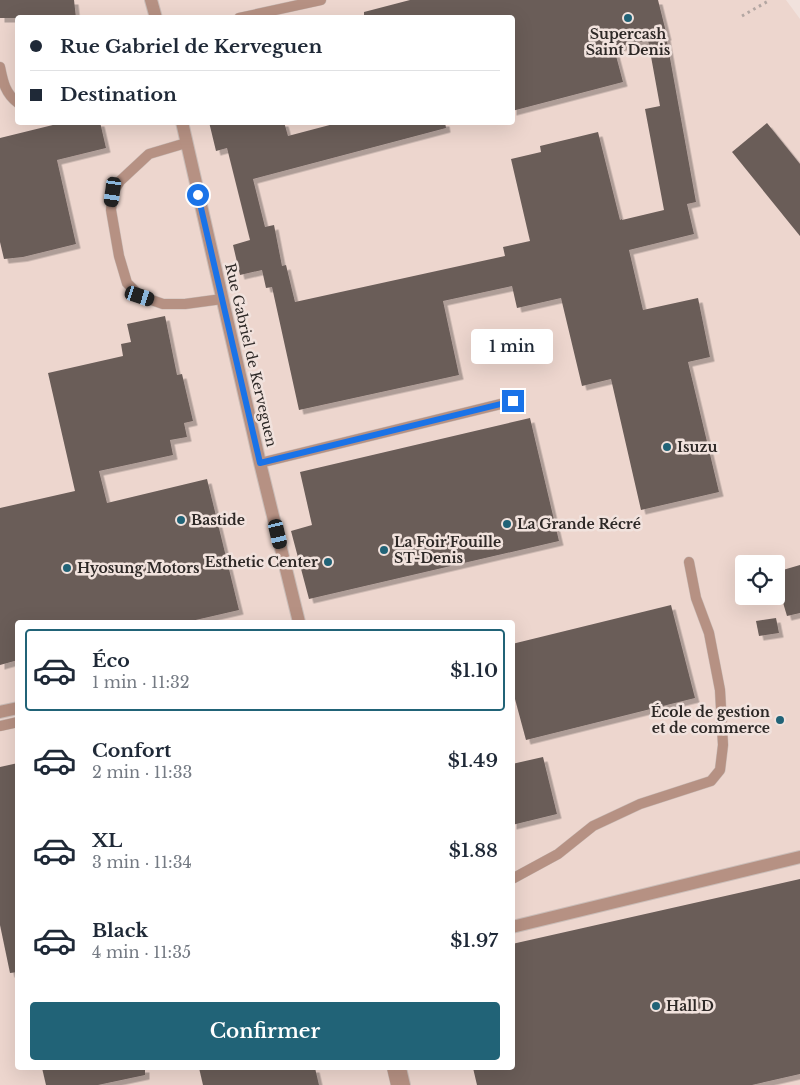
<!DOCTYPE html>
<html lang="fr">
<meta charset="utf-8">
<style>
body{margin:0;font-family:"Libre Baskerville",serif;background:#f6f6f7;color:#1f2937;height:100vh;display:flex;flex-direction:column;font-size:19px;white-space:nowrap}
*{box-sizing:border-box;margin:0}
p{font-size:16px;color:#747a83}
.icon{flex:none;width:28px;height:28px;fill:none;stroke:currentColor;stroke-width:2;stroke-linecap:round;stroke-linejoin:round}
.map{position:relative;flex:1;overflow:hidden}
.drawer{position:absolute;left:15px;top:620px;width:500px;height:450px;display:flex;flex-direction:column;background:#fff;border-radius:5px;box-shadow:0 5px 20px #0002}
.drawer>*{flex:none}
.guide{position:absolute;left:15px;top:15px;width:500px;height:110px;border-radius:5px;box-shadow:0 5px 20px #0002;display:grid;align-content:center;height:110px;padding:0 15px;background:#fff}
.buttons{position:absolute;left:735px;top:555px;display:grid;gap:10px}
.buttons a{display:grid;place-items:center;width:50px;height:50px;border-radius:5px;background:#fff;box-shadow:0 5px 20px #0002;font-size:25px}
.end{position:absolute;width:22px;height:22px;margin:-11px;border:6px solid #1a73e8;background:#fff;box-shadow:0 0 0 2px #fff}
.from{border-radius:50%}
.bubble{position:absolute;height:35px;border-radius:5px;background:#fff;box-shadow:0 5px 20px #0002;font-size:16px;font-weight:600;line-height:35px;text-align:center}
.car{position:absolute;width:15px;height:30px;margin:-15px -8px;border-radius:6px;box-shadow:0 0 4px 1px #0007;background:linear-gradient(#222 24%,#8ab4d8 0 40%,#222 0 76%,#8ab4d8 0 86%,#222 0)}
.guide b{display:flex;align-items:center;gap:18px;height:48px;font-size:19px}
.guide b+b{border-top:1px solid #e0e1e3}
.guide i{width:12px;height:12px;background:#1f2937}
ul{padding:9px 0 0;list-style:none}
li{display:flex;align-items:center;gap:15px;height:82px;margin:0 10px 8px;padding:0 5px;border:2px solid transparent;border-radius:5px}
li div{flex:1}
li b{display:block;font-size:19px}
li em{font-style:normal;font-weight:600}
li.on{border-color:#216377}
li>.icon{width:45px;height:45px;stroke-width:1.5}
.primary-button{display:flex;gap:10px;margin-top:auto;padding:10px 15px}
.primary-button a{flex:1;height:58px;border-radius:5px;background:#216377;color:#fff;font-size:20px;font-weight:600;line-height:58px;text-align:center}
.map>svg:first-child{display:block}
</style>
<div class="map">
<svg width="800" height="1085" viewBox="0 0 800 1085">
<defs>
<filter id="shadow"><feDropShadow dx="4.5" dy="4.5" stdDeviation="0" flood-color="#0004"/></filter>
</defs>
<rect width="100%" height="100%" fill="#f1e2dd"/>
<path fill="#edd6ce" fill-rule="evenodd" d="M0,0h786l14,19v1066h-800zM18,18h494v104h-494zM744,564h32v32h-32zM18,622h494v446h-494z"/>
<g fill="#6a5d59" filter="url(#shadow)">
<polygon points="0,0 74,0 76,18 0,18"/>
<polygon points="410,0 658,0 667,36 666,36 696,202 687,204 694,234 629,250 643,310 698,298 710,357 688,362 719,492 641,510 611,379 582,386 561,298 517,308 512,286 443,301 459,375 299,410 272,287 266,288 262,270 240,275 233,245 250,240 227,148 216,151 209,122 284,122 288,136 341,122 445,122 446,128 253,179 265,227 274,225 282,266 286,265 295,302 505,256 503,247 530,241 511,159 541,152 540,146 598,132 620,220 622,219 622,220 664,210 645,109 660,106 648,40 614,48 623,82 512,111 512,18 364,18 364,12"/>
<polygon points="65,122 100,122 106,148 57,160 76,244 23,257 4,259 0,242 0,138"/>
<polygon points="767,123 800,164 800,236 732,152"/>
<polygon points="165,316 177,375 182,374 193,421 184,423 187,437 170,440 173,455 99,471 107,503 207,479 239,610 187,622 18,622 18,660 0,665 0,508 75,491 48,373 123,356 121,344 131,342 127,324"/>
<polygon points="530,418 559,541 309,599 291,531 312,525 300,472"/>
<polygon points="800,565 800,613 787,616 776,579 776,572"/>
<polygon points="671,605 695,698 526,740 512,688 512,644"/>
<polygon points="776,618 779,633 759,636 756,621"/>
<polygon points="543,757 557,814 512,825 512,764"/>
<polygon points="18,763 18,972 10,973 0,925 0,767"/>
<polygon points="800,879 800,1074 752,1085 477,1085 473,1068 512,1068 512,944"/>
<polygon points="42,1068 145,1068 145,1075 98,1085 46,1085"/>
<polygon points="199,1068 315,1068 319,1085 203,1085"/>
</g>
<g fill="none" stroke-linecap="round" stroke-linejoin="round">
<g stroke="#cabdb8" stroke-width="11">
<g id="service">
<polyline points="239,18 321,0"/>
<path d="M0,67c3,15 5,26 18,36"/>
<polyline points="186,143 149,154 120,181 113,192 111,210 119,256 127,283 140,296 163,304 185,304 222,299"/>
<polyline points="260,463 513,401"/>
<polyline points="0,726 18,722"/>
<polyline points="512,879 558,854 593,826 640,804 711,781 720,770 723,745 720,690 709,633 696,598 689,562"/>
<polyline points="392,1068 396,1085"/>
</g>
</g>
<g stroke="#cabdb8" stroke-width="14">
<g id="minor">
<polyline points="151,0 156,18"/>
<polyline points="182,122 260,463 299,622"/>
<polyline points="512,927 800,857"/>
</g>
</g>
<g stroke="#cabdb8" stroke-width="14">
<g id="tertiary">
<polyline points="0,712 18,708"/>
<polyline points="400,1068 404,1085"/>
</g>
</g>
<polyline stroke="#b2a6a2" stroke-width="3" stroke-dasharray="2.5 4" stroke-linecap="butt" points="742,16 770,0"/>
<use href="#service" stroke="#b69183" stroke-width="10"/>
<use href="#minor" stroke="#b69183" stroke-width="12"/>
<use href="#tertiary" stroke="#b69183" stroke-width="12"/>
</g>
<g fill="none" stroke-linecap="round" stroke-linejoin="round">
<polyline stroke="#1a73e8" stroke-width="6" points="198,195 260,463 513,401"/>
</g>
<g fill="#216377" stroke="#f1e2dd" stroke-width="2">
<circle cx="628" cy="18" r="5"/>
<circle cx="667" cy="447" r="5"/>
<circle cx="181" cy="520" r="5"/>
<circle cx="507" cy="524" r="5"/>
<circle cx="384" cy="550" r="5"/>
<circle cx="328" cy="562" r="5"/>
<circle cx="67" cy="568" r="5"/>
<circle cx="780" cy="720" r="5"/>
<circle cx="656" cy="1006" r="5"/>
</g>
<g text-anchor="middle" stroke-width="5" stroke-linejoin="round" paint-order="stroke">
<g font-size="14" font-weight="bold" fill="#2d2826" stroke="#f1e2dd" text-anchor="start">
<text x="628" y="39" text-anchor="middle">Supercash<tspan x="628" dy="16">Saint Denis</tspan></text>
<text x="677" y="452">Isuzu</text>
<text x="191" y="525">Bastide</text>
<text x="517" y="529">La Grande Récré</text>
<text x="394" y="547">La Foir'Fouille<tspan x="394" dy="16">ST-Denis</tspan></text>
<text x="318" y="567" text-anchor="end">Esthetic Center</text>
<text x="77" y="573">Hyosung Motors</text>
<text x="770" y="717" text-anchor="end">École de gestion<tspan x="770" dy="16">et de commerce</tspan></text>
<text x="666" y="1011">Hall D</text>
</g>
<g font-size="14" fill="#2d2826" stroke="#f1e2dd">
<text transform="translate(251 355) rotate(77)" y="5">Rue Gabriel de Kerveguen</text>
</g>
</g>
</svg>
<div class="buttons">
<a><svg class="icon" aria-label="locate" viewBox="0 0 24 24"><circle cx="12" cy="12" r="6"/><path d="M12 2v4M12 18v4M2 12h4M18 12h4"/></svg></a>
</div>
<i class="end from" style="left:198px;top:195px"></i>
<i class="end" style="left:513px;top:401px"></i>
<div class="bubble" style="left:471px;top:329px;width:82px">1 min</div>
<i class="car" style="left:113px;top:192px;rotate:188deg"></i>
<i class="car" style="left:140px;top:296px;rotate:108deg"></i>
<i class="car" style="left:278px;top:534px;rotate:167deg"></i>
<div class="guide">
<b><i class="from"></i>Rue Gabriel de Kerveguen</b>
<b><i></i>Destination</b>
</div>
<section class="drawer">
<ul>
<li class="on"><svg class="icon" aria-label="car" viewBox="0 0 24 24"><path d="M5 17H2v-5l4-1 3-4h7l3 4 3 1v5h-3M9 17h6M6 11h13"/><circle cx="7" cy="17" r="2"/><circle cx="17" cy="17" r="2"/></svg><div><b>Éco</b><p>1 min · 11:32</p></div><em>$1.10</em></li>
<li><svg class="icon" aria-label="car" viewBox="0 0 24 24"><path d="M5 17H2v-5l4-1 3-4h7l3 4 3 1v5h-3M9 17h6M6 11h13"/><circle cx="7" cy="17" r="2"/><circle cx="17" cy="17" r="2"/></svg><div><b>Confort</b><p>2 min · 11:33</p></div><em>$1.49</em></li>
<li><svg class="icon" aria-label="car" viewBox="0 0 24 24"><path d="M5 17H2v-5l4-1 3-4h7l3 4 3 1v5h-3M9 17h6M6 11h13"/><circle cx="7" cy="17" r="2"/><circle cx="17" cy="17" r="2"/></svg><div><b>XL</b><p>3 min · 11:34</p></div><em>$1.88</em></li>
<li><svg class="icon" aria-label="car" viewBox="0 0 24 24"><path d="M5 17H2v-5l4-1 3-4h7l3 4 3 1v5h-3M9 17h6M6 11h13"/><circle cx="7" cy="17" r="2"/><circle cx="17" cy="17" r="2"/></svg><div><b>Black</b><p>4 min · 11:35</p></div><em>$1.97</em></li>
</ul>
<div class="primary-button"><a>Confirmer</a></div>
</section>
</div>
